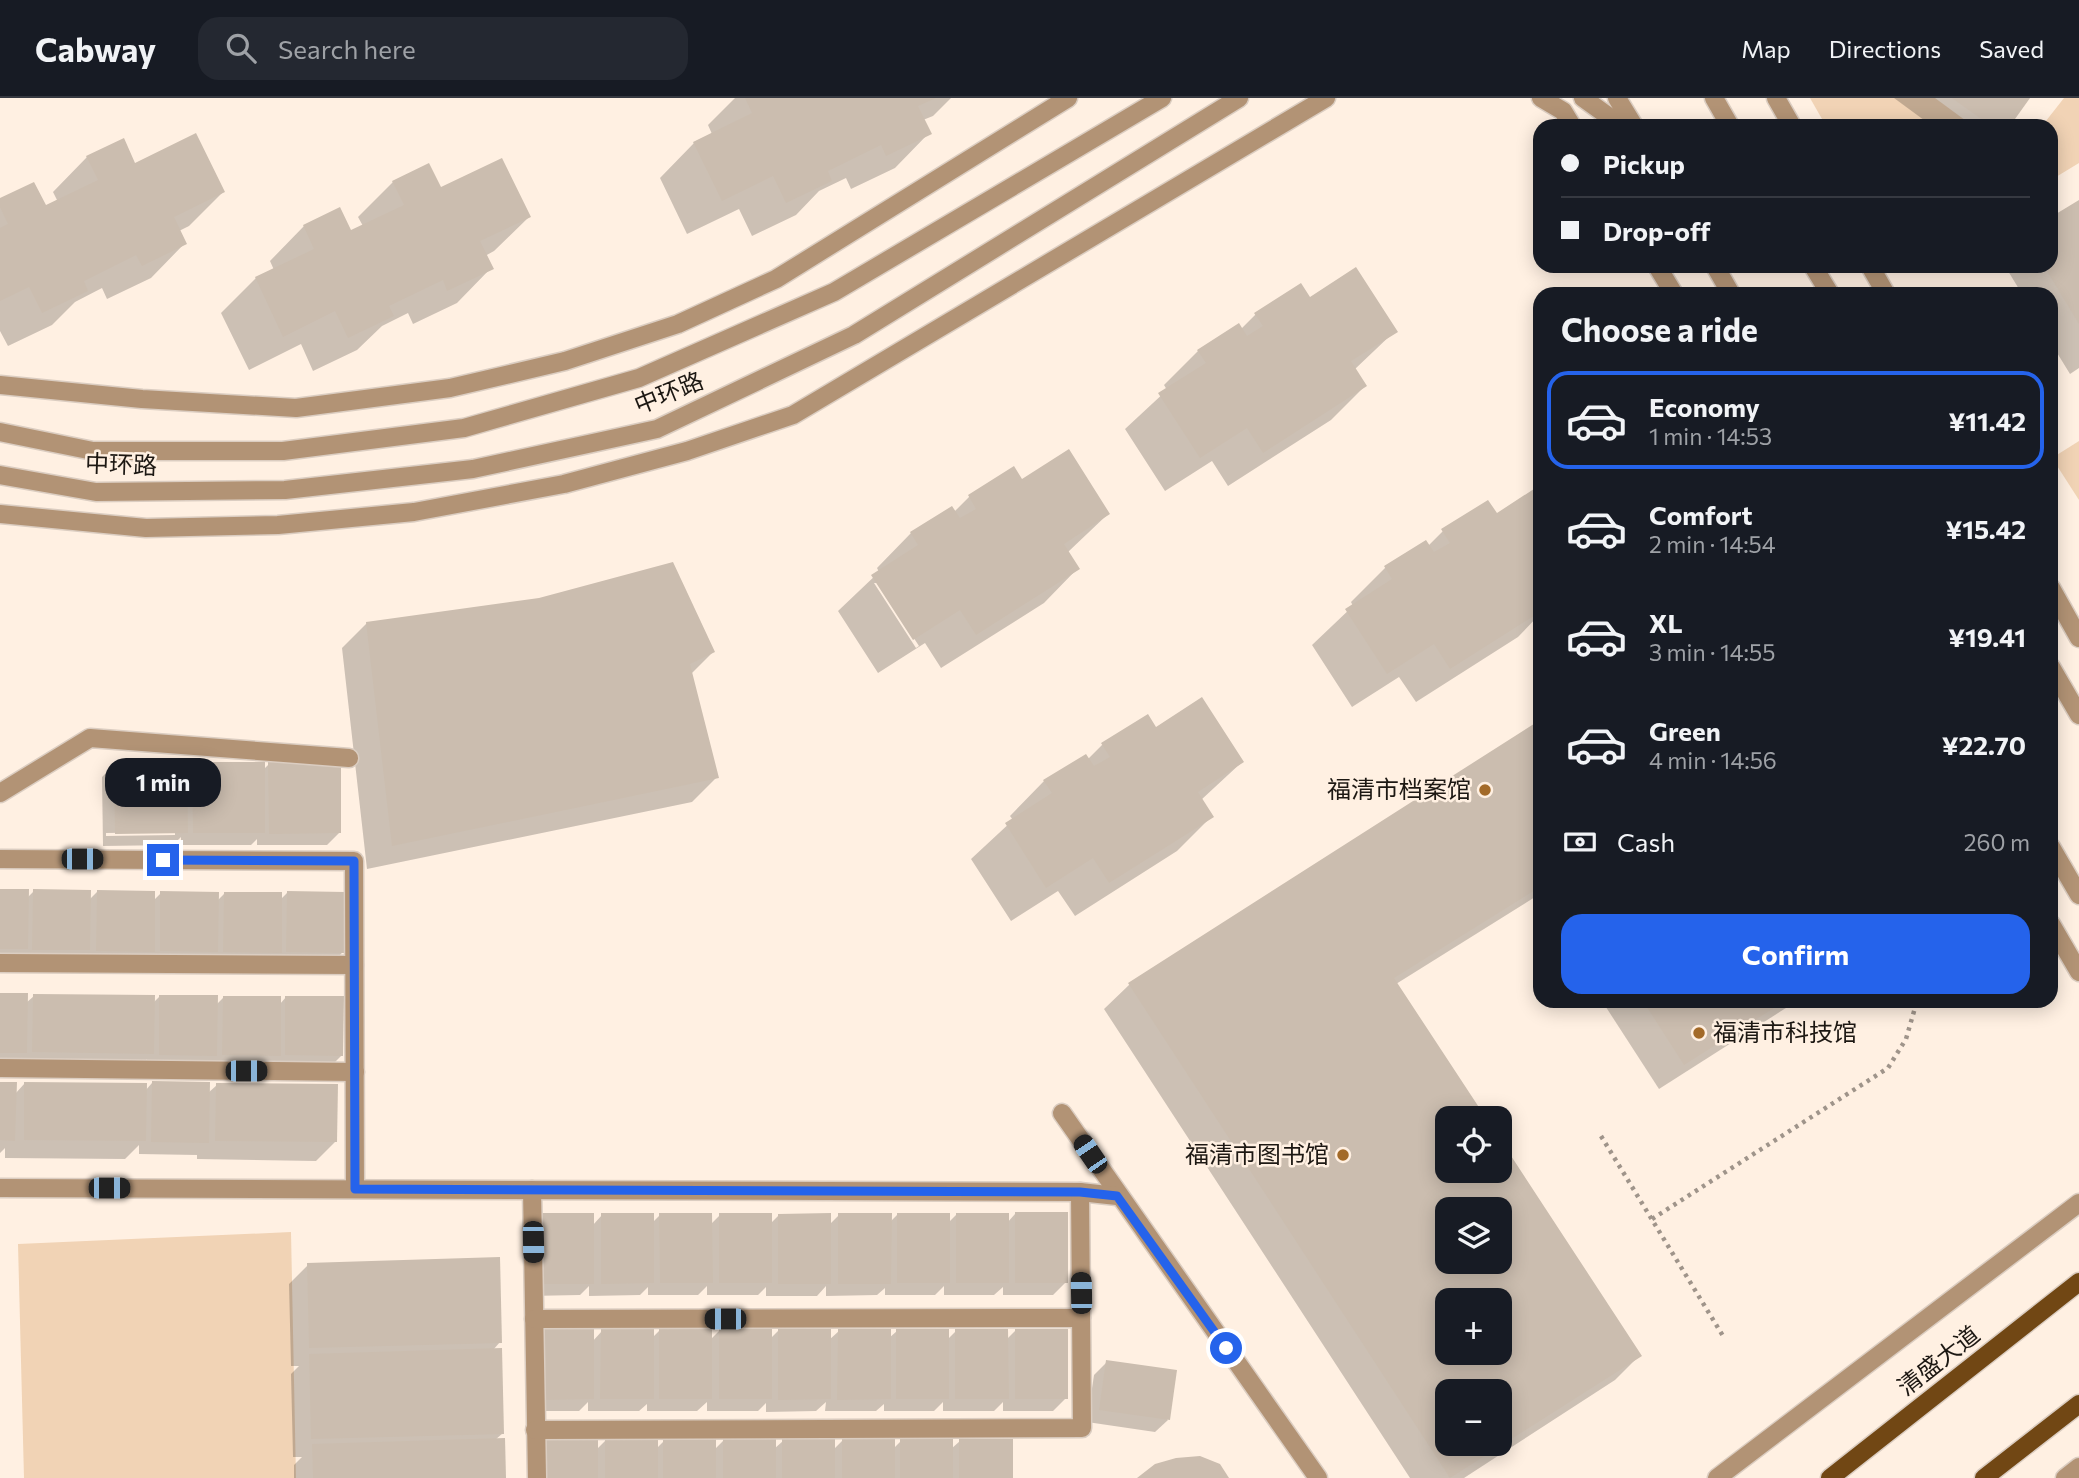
<!DOCTYPE html>
<meta charset="utf-8">
<style>
body{margin:0;font-family:Commissioner,"Noto Sans SC",sans-serif;background:#242831;color:#f1f3f6;height:100vh;display:flex;flex-direction:column;font-size:26px;white-space:nowrap}
*{box-sizing:border-box;margin:0}
p{font-size:23px;color:#9ea1a6}
.icon{flex:none;width:38px;height:38px;fill:none;stroke:currentColor;stroke-width:2;stroke-linecap:round;stroke-linejoin:round}
.map{position:relative;flex:1;overflow:hidden}
.sheet{position:absolute;left:1533px;top:189px;width:525px;height:721px;display:flex;flex-direction:column;background:#171b24;border-radius:21px;box-shadow:0 4px 18px #0003}
.sheet>*{flex:none}
.banner{position:absolute;left:1533px;top:21px;width:525px;height:154px;border-radius:21px;box-shadow:0 4px 18px #0003;display:grid;align-content:center;height:154px;padding:0 28px;background:#171b24}
.fabs{position:absolute;left:1435px;top:1008px;display:grid;gap:14px}
.fabs a{display:grid;place-items:center;width:77px;height:77px;border-radius:14px;background:#171b24;box-shadow:0 4px 18px #0003;font-size:35px}
.end{position:absolute;width:32px;height:32px;margin:-16px;border:9px solid #2563eb;background:#fff;box-shadow:0 0 0 4px #fff}
.from{border-radius:50%}
.bubble{position:absolute;height:49px;border-radius:21px;background:#171b24;box-shadow:0 4px 18px #0003;font-size:23px;font-weight:700;line-height:49px;text-align:center}
.car{position:absolute;width:21px;height:42px;margin:-21px -10px;border-radius:9px;box-shadow:0 0 5px 2px #0007;background:linear-gradient(#222 24%,#8ab4d8 0 40%,#222 0 76%,#8ab4d8 0 86%,#222 0)}
.banner b{display:flex;align-items:center;gap:24px;height:66px;font-size:26px}
.banner b+b{border-top:2px solid #363941}
.banner i{width:18px;height:18px;background:#f1f3f6}
ul{padding:0;list-style:none}
li{display:flex;align-items:center;gap:21px;height:98px;margin:0 14px 10px;padding:0 14px;border:4px solid transparent;border-radius:21px}
li div{flex:1}
li b{display:block;font-size:26px}
li em{font-style:normal;font-weight:700}
li.active{border-color:#2563eb}
li>.icon{width:63px;height:63px;stroke-width:1.5}
h2{padding:0 28px;font-size:32px;line-height:84px}
.pay{display:flex;align-items:center;gap:18px;height:77px;padding:0 28px;font-size:26px}
.pay p{margin-inline-start:auto}
.button{display:flex;gap:14px;margin-top:auto;padding:14px 28px}
.button a{flex:1;height:80px;border-radius:21px;background:#2563eb;color:#fff;font-size:28px;font-weight:700;line-height:80px;text-align:center}
header{display:flex;align-items:center;gap:42px;box-sizing:border-box;height:98px;padding:0 35px;background:#171b24;border-bottom:2px solid #363941}
header strong{font-size:33px}
nav{display:flex;gap:38px;margin-inline-start:auto;font-size:24px}
.search{width:490px;height:63px;background:#242831;display:flex;align-items:center;gap:18px;box-sizing:border-box;padding:0 24px;border-radius:21px;color:#9ea1a6;font-size:26px}
.map>svg:first-child{display:block}
</style>
<header>
<strong>Cabway</strong>
<div class="search"><svg class="icon" aria-label="search" viewBox="0 0 24 24"><circle cx="10" cy="10" r="6"/><path d="M15 15l6 6"/></svg>Search here</div>
<nav><a>Map</a><a>Directions</a><a>Saved</a></nav>
</header>
<div class="map">
<svg width="2079" height="1380" viewBox="0 0 2079 1380">
<rect width="100%" height="100%" fill="#fff0e2"/>
<g fill="#f1d3b5">
<polygon points="1810,0 1935,0 1973,28 1826,28"/>
<polygon points="2064,0 2079,0 2079,65 2051,82 2051,28 2042,28"/>
<polygon points="2079,343 2079,402 2052,360"/>
<polygon points="291,1134 296,1380 24,1380 18,1146"/>
</g>
<g fill="#0003" fill-rule="evenodd">
<polygon points="735,0 951,0 933,18 923,22 929,35 895,70 851,91 846,80 819,93 796,117 752,138 739,111 687,136 660,80 694,45 712,36 708,27"/>
<polygon points="1894,0 2028,0 2008,28 1932,28"/>
<polygon points="87,59 134,67 223,94 189,128 179,133 185,145 151,180 107,201 102,190 75,204 52,227 8,248 0,233 0,102 45,110 57,102 53,94"/>
<polygon points="428,67 440,92 529,119 494,153 485,158 491,170 457,205 413,226 408,215 382,228 357,252 313,273 301,246 249,272 221,215 256,180 274,172 270,163 304,128 350,135 363,128 358,119 393,84"/>
<polygon points="2079,104 2079,270 2070,276 2051,245 2051,196 2022,196 2005,168 2051,168 2051,121"/>
<polygon points="1309,201 1395,233 1354,272 1365,288 1331,322 1228,388 1212,363 1165,393 1125,331 1167,292 1164,287 1198,253 1241,231 1256,216"/>
<path d="M1013,370l9,13 86,33 -40,38 10,16 -34,35 -103,65 -16,-25 -47,30 -40,-62 41,-39 -2,-4 34,-35 43,-21 15,-15zM874,485h4l41,63 -3,2z"/>
<polygon points="1540,389 1540,516 1518,539 1416,604 1399,579 1352,609 1312,547 1353,508 1351,504 1385,470 1425,444 1428,448 1443,433 1496,417"/>
<polygon points="367,525 713,554 691,576 717,679 692,704 367,771 342,550"/>
<polygon points="1147,618 1156,631 1242,664 1201,702 1212,718 1177,753 1075,818 1058,793 1011,823 971,761 1013,722 1010,718 1044,683 1087,662 1102,647"/>
<path d="M1540,625v181l-5,-7 -139,87 88,134h-37v53h53v-29l140,213 -25,25 -151,98h-54l-306,-469 25,-24zM1447,1111h53v53h-53zM1447,1202h53v53h-53zM1447,1293h53v53h-53z"/>
<path d="M115,666l70,8 8,-8 70,6 6,-6 71,68 -13,13h-70v-6l-6,6h-70v-8l-8,8 -70,1 -1,-69zM175,734v3l-69,1v-3z"/>
<polygon points="0,793 27,800 34,793 89,802 97,794 154,802 161,795 217,803 224,796 280,802 287,795 343,854 330,866 84,865 84,856 76,864 0,863"/>
<polygon points="0,896 26,905 34,898 153,905 160,898 216,907 224,899 280,906 286,899 342,957 329,970 273,969 273,964 267,970 210,969 210,962 203,970 147,969 147,961 133,974 0,967"/>
<polygon points="1602,903 1797,903 1659,991"/>
<polygon points="25,985 145,993 152,985 208,995 217,987 335,1044 316,1063 197,1061 197,1057 139,1056 139,1047 125,1061 5,1060 5,1050 0,1055 0,986 15,996"/>
<polygon points="1015,1116 1066,1184 1053,1197 1003,1197 1003,1189 994,1197 944,1197 944,1188 935,1197 885,1197 885,1190 877,1197 826,1198 826,1188 817,1198 766,1198 766,1189 758,1197 707,1197 707,1188 698,1197 648,1197 648,1189 640,1197 589,1198 589,1188 580,1197 529,1198 602,1117 652,1125 660,1117 711,1126 720,1117 770,1126 779,1117 830,1126 839,1117 890,1124 897,1117 948,1125 956,1117 1007,1125"/>
<polygon points="308,1167 500,1244 493,1252 503,1335 495,1342 504,1380 294,1380 294,1367 302,1359 293,1359 291,1276 299,1268 291,1268 289,1186"/>
<polygon points="720,1232 770,1241 778,1233 829,1242 839,1233 889,1240 897,1233 948,1241 956,1233 1007,1241 1015,1233 1066,1300 1053,1313 1003,1313 1003,1304 994,1313 943,1313 943,1304 934,1313 884,1313 884,1306 876,1313 825,1313 826,1304 816,1313 766,1314 766,1305 758,1313 707,1313 707,1304 697,1313 647,1313 647,1306 639,1313 588,1313 588,1304 579,1313 529,1313 602,1233 652,1240 659,1233 710,1242"/>
<polygon points="1107,1264 1168,1322 1155,1334 1087,1324 1094,1277"/>
<polygon points="605,1343 656,1351 664,1343 714,1352 723,1343 774,1351 783,1343 833,1352 842,1343 893,1351 901,1343 951,1351 960,1343 1011,1380 533,1380 596,1352"/>
</g>
<g fill="#cbbdaf" fill-rule="evenodd">
<polygon points="745,0 936,0 918,8 932,36 886,58 881,47 828,73 832,83 786,105 773,78 722,103 693,44 752,15"/>
<polygon points="1952,0 2030,0 2010,28 1991,28"/>
<polygon points="196,35 225,94 174,119 187,146 142,168 136,157 84,183 88,193 42,215 29,189 0,203 0,130 8,126 0,109 0,100 34,84 46,107 98,82 86,58 124,40 135,65"/>
<polygon points="502,60 531,119 480,143 494,171 447,193 443,182 389,208 394,218 348,240 335,213 283,239 255,179 314,151 303,127 340,109 351,132 404,107 392,83 429,65 441,89"/>
<polygon points="2079,102 2079,226 2044,168 2051,168 2051,119"/>
<polygon points="1356,169 1398,234 1351,263 1367,288 1263,355 1247,330 1200,360 1158,295 1206,265 1197,252 1239,225 1247,238 1263,228 1254,215 1301,185 1310,199"/>
<polygon points="1069,351 1110,416 1064,446 1080,471 976,537 960,512 913,542 871,477 918,447 910,434 952,408 960,420 976,411 968,397 1014,368 1022,381"/>
<polygon points="1540,387 1540,514 1450,571 1434,546 1387,576 1345,511 1392,481 1384,468 1426,442 1434,454 1450,445 1441,431 1488,402 1497,415"/>
<polygon points="673,464 715,554 690,566 719,680 392,748 366,524 539,500"/>
<polygon points="1202,599 1244,664 1198,694 1214,719 1109,785 1093,760 1046,790 1005,725 1052,695 1043,682 1086,656 1094,668 1110,659 1101,645 1148,616 1156,629"/>
<path d="M1540,622v167l-146,91 92,140h-39v53h53v-32l142,217 -192,122 -322,-495zM1447,1111h53v53h-53zM1447,1202h53v53h-53zM1447,1293h53v53h-53z"/>
<polygon points="341,663 341,735 269,736 268,664"/>
<polygon points="114,664 187,664 188,735 115,736"/>
<polygon points="192,664 265,664 265,735 193,735"/>
<polygon points="0,791 29,791 28,851 0,851"/>
<polygon points="33,791 91,792 90,852 32,852"/>
<polygon points="97,792 155,793 155,854 96,853"/>
<polygon points="160,793 219,794 218,854 160,853"/>
<polygon points="287,793 345,794 345,855 286,854"/>
<polygon points="224,794 282,794 282,855 223,854"/>
<polygon points="0,895 28,895 27,955 0,955"/>
<polygon points="33,896 155,897 154,956 32,954"/>
<polygon points="159,897 218,897 217,958 159,957"/>
<polygon points="223,898 281,898 281,958 222,957"/>
<polygon points="285,898 344,898 343,958 285,957"/>
<polygon points="1643,903 1785,903 1684,967"/>
<polygon points="152,983 210,984 209,1045 151,1044"/>
<polygon points="0,984 17,984 15,1043 0,1042"/>
<polygon points="24,984 147,985 146,1043 24,1042"/>
<polygon points="216,985 338,986 337,1044 215,1043"/>
<rect x="1015" y="1114" width="53" height="71"/>
<rect x="541" y="1115" width="53" height="71"/>
<polygon points="601,1115 654,1115 654,1185 601,1186"/>
<polygon points="659,1115 712,1115 713,1185 660,1185"/>
<rect x="719" y="1115" width="53" height="70"/>
<polygon points="831,1115 831,1186 778,1186 778,1116"/>
<polygon points="838,1115 892,1115 891,1186 838,1186"/>
<rect x="897" y="1115" width="53" height="70"/>
<rect x="956" y="1115" width="53" height="70"/>
<polygon points="500,1159 502,1245 309,1250 307,1165"/>
<polygon points="541,1231 594,1231 594,1301 541,1302"/>
<polygon points="601,1231 654,1231 654,1301 600,1301"/>
<rect x="659" y="1231" width="53" height="70"/>
<rect x="719" y="1231" width="53" height="70"/>
<polygon points="778,1231 831,1231 831,1301 778,1302"/>
<polygon points="838,1231 891,1231 891,1301 837,1302"/>
<rect x="896" y="1231" width="53" height="70"/>
<polygon points="955,1231 1008,1231 1009,1301 955,1301"/>
<rect x="1015" y="1231" width="53" height="70"/>
<polygon points="502,1250 504,1336 311,1341 309,1256"/>
<polygon points="1106,1262 1177,1272 1170,1322 1099,1312"/>
<polygon points="505,1340 506,1380 313,1380 312,1346"/>
<rect x="545" y="1341" width="53" height="39"/>
<rect x="605" y="1341" width="53" height="39"/>
<rect x="663" y="1341" width="53" height="39"/>
<rect x="723" y="1341" width="53" height="39"/>
<rect x="782" y="1341" width="53" height="39"/>
<rect x="842" y="1341" width="53" height="39"/>
<rect x="900" y="1341" width="53" height="39"/>
<rect x="959" y="1341" width="54" height="39"/>
<polygon points="1200,1358 1220,1366 1229,1380 1137,1380 1155,1366 1176,1360"/>
</g>
<g fill="none" stroke-linecap="round" stroke-linejoin="round">
<g stroke="#dbcdc1" stroke-width="21">
<g id="service">
<polyline points="1541,0 1563,13 1572,28"/>
<polyline points="1776,0 1792,28"/>
<polyline points="1657,168 1674,196"/>
<polyline points="1870,168 1886,196"/>
<polyline points="0,287 142,301 296,310 450,290 565,263 678,226 776,181 1068,0"/>
<polyline points="0,416 146,430 278,427 414,414 564,386 687,353 793,317 1326,0"/>
<polyline points="2051,490 2079,540"/>
<polyline points="2051,826 2079,874"/>
<polyline points="1717,1380 2079,1105"/>
<polyline points="2065,1380 2079,1369"/>
</g>
</g>
<g stroke="#dbcdc1" stroke-width="21">
<g id="minor">
<polyline points="0,695 90,640 349,660"/>
<polyline points="0,761 354,763 355,1091"/>
<polyline points="0,865 354,867"/>
<polyline points="0,970 355,974"/>
<polyline points="1062,1015 1318,1380"/>
<polyline points="0,1090 1080,1094 1117,1098"/>
<polyline points="532,1092 537,1380"/>
<polyline points="534,1221 1081,1220"/>
<polyline points="535,1332 1082,1330 1080,1094"/>
</g>
</g>
<g stroke="#dbcdc1" stroke-width="21">
<g id="tertiary">
<polyline points="1583,0 1622,28"/>
<polyline points="1617,0 1634,28"/>
<polyline points="1714,0 1730,28"/>
<polyline points="1715,168 1731,196"/>
<polyline points="1813,168 1830,196"/>
<polyline points="0,334 93,353 283,353 464,330 639,280 834,194 1162,0"/>
<polyline points="0,377 96,394 285,392 473,371 657,331 854,237 1239,0"/>
<polyline points="2051,569 2079,617"/>
<polyline points="2051,749 2079,797"/>
</g>
</g>
<g stroke="#dbcdc1" stroke-width="21">
<g id="primary">
<polyline points="1830,1380 2079,1184"/>
<polyline points="1984,1380 2079,1306"/>
</g>
</g>
<g stroke="#9f948a" stroke-width="4.5" stroke-dasharray="3.5 5" stroke-linecap="butt">
<polyline points="1601,1038 1723,1238"/>
<polyline points="1652,1121 1888,970 1906,941 1917,903"/>
</g>
<use href="#service" stroke="#b29375" stroke-width="18"/>
<use href="#minor" stroke="#b29375" stroke-width="18"/>
<use href="#tertiary" stroke="#b29375" stroke-width="18"/>
<use href="#primary" stroke="#714714" stroke-width="18"/>
</g>
<g fill="none" stroke-linecap="round" stroke-linejoin="round">
<polyline stroke="#2563eb" stroke-width="9" points="163,762 354,763 355,1091 1080,1094 1117,1098 1226,1250"/>
</g>
<g fill="#a36a28" stroke="#fff0e2" stroke-width="2.5">
<circle cx="1485" cy="692" r="7"/>
<circle cx="1699" cy="935" r="7"/>
<circle cx="1343" cy="1057" r="7"/>
</g>
<g text-anchor="middle" stroke-width="5" stroke-linejoin="round" paint-order="stroke">
<g font-size="24" fill="#1d1813" stroke="#fff0e2">
<text transform="translate(669 295) rotate(-22)" y="8">中环路</text>
<text transform="translate(121 367) rotate(2)" y="8">中环路</text>
<text transform="translate(1939 1263) rotate(-38)" y="8">清盛大道</text>
</g>
<g font-size="24" fill="#1d1813" stroke="#fff0e2" text-anchor="end">
<text x="1471" y="700">福清市档案馆</text>
<text x="1713" y="943" text-anchor="start">福清市科技馆</text>
<text x="1329" y="1065">福清市图书馆</text>
</g>
</g>
</svg>
<div class="fabs">
<a><svg class="icon" aria-label="locate" viewBox="0 0 24 24"><circle cx="12" cy="12" r="6"/><path d="M12 2v4M12 18v4M2 12h4M18 12h4"/></svg></a>
<a><svg class="icon" aria-label="layers" viewBox="0 0 24 24"><path d="M12 4l9 5-9 5-9-5zM3 14l9 5 9-5"/></svg></a>
<a>+</a>
<a>−</a>
</div>
<i class="end from" style="left:1226px;top:1250px"></i>
<i class="end" style="left:163px;top:762px"></i>
<div class="bubble" style="left:105px;top:660px;width:116px">1 min</div>
<i class="car" style="left:82px;top:761px;rotate:90deg"></i>
<i class="car" style="left:246px;top:973px;rotate:90deg"></i>
<i class="car" style="left:1090px;top:1056px;rotate:326deg"></i>
<i class="car" style="left:109px;top:1090px;rotate:90deg"></i>
<i class="car" style="left:533px;top:1144px;rotate:179deg"></i>
<i class="car" style="left:1081px;top:1195px;rotate:359deg"></i>
<i class="car" style="left:725px;top:1221px;rotate:270deg"></i>
<div class="banner">
<b><i class="from"></i>Pickup</b>
<b><i></i>Drop-off</b>
</div>
<section class="sheet">
<h2>Choose a ride</h2>
<ul>
<li class="active"><svg class="icon" aria-label="car" viewBox="0 0 24 24"><path d="M5 17H2v-5l4-1 3-4h7l3 4 3 1v5h-3M9 17h6M6 11h13"/><circle cx="7" cy="17" r="2"/><circle cx="17" cy="17" r="2"/></svg><div><b>Economy</b><p>1 min · 14:53</p></div><em>¥11.42</em></li>
<li><svg class="icon" aria-label="car" viewBox="0 0 24 24"><path d="M5 17H2v-5l4-1 3-4h7l3 4 3 1v5h-3M9 17h6M6 11h13"/><circle cx="7" cy="17" r="2"/><circle cx="17" cy="17" r="2"/></svg><div><b>Comfort</b><p>2 min · 14:54</p></div><em>¥15.42</em></li>
<li><svg class="icon" aria-label="car" viewBox="0 0 24 24"><path d="M5 17H2v-5l4-1 3-4h7l3 4 3 1v5h-3M9 17h6M6 11h13"/><circle cx="7" cy="17" r="2"/><circle cx="17" cy="17" r="2"/></svg><div><b>XL</b><p>3 min · 14:55</p></div><em>¥19.41</em></li>
<li><svg class="icon" aria-label="car" viewBox="0 0 24 24"><path d="M5 17H2v-5l4-1 3-4h7l3 4 3 1v5h-3M9 17h6M6 11h13"/><circle cx="7" cy="17" r="2"/><circle cx="17" cy="17" r="2"/></svg><div><b>Green</b><p>4 min · 14:56</p></div><em>¥22.70</em></li>
</ul>
<div class="pay"><svg class="icon" aria-label="cash" viewBox="0 0 24 24"><path d="M3 7h18v10H3z"/><circle cx="12" cy="12" r="2"/></svg>Cash<p>260 m</p></div>
<div class="button"><a>Confirm</a></div>
</section>
</div>
